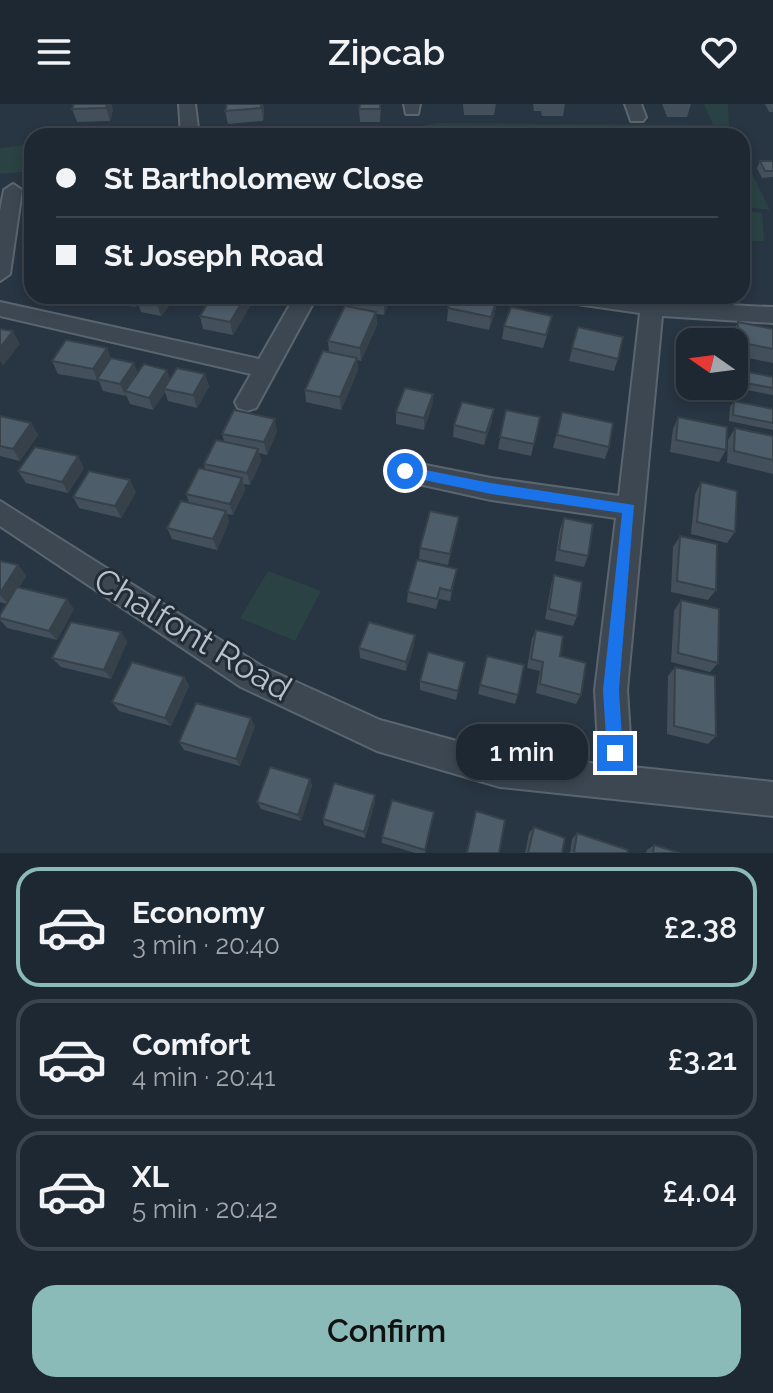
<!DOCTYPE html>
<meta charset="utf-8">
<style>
body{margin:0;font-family:Raleway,sans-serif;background:#26303a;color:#f1f3f6;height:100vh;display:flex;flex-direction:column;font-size:30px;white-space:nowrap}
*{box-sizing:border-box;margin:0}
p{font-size:26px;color:#a1a6ac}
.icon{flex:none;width:44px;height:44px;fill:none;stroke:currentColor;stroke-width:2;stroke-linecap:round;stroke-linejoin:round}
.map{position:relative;height:749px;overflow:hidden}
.sheet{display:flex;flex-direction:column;background:#1e2832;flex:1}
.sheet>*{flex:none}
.guide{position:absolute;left:24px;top:24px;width:726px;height:176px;border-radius:24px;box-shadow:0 4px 12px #0003,0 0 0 2px #3c444d;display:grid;align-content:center;height:176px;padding:0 32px;background:#1e2832}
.needle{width:52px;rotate:284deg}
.fabs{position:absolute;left:676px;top:224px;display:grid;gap:16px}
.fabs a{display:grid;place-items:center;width:72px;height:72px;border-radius:16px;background:#1e2832;box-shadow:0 4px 12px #0003,0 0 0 2px #3c444d;font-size:40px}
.end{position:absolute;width:36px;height:36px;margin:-18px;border:10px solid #1a73e8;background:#fff;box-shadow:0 0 0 4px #fff}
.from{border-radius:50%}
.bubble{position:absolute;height:56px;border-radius:24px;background:#1e2832;box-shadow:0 4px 12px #0003,0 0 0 2px #3c444d;font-size:26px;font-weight:600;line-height:56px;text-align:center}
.guide b{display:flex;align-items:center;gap:28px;height:76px;font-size:30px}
.guide b+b{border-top:2px solid #3c444d}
.guide i{width:20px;height:20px;background:#f1f3f6}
ul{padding:14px 0 0;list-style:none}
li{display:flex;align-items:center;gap:24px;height:120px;margin:0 16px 12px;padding:0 16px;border:4px solid #3c444d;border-radius:24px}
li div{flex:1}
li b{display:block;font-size:30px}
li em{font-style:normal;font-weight:600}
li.selected{border-color:#8bbbb9}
li>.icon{width:72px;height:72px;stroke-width:1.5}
.action{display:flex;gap:16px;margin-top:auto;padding:16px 32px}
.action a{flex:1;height:92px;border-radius:24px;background:#8bbbb9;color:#111;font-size:32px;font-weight:600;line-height:92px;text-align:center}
header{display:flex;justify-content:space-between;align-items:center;height:104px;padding:0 32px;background:#1e2832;font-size:36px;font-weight:600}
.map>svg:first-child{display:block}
</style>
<header><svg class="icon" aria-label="menu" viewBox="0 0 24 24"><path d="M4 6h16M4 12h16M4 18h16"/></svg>Zipcab<svg class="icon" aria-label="heart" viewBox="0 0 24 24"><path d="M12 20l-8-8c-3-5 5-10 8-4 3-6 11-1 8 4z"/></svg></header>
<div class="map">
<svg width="773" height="749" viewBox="0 0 773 749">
<rect width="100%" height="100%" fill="#283542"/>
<g fill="#2a4243">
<polygon points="704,0 728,0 729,24 733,32 216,32 215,27 401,26 437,19 713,21"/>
<polygon points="32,40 32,67 0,70 0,44"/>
<polygon points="742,49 770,106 742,102"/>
<polygon points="742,106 762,109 764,137 742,137"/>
<polygon points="268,467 321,487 295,537 240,514"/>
</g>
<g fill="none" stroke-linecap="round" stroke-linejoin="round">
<g stroke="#5a656f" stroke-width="4">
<g id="minor">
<polygon points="179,0 195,0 199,32 181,32"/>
<polygon points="404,0 420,0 418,10 406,10"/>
<polygon points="625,0 641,0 646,13 643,17 631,17"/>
<polygon points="13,80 22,86 10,170 0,177 0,107 4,86"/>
<polygon points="295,192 317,192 256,304 247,307 238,304 235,298 251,270 0,212 0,198 259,255"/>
<path d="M559,192c72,0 142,9 214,11v16l-111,-7 -35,374 5,77 141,15v34l-273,-29 -123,-36 -136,-64 -241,-161v-25l263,166 117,53 120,33 99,11 -4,-74 21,-172 -125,-18 -86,-19 -9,-3 -4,-7 4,-7 9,-3 86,17 128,18 21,-183 -70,-10 -8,-2z"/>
</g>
</g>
<use href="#minor" fill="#3c4752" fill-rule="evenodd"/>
</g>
<g fill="#43505b">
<polygon points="111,0 113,6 110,17 77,18 72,5"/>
<polygon points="227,0 263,0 264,7 263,17 228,20 225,7"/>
<polygon points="381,0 380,18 360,18 359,5"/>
<polygon points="463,0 496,0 494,11 464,11"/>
<polygon points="533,0 565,0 563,12 542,12 541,7 534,7"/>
<polygon points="662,0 691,0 687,13 667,13"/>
<polygon points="765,0 773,0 773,8 769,8"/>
<polygon points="760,57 773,57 773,73 762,74 757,64"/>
<polygon points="115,192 174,192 175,194 161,212 141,208 138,199 135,203 118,200"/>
<polygon points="212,192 250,192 251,200 233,231 203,225 200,212"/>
<polygon points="350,192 391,192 384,211 376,210 377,221 361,257 357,256 358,266 341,306 306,298 305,286 329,248 328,237 350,203"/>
<polygon points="497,195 495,208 489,226 447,217 448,204"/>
<polygon points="738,218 773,225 773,259 734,251 734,238 732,238 732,231"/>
<polygon points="504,222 549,225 543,244 502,235"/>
<polygon points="578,223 618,255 614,267 569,257"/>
<polygon points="686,227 690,238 690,262 680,260 681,240"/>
<polygon points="107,244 111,255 138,269 170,275 205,270 209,283 197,304 168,297 165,288 153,306 130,300 126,291 126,292 103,287 99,277 58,270 52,257"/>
<polygon points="734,265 773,273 773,291 730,283 734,282"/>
<polygon points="433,290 432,302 424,326 396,320 396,308"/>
<polygon points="734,297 773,305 773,326 729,317 730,303"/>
<polygon points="506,306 540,313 531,352 498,345"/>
<polygon points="562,308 609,343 605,355 553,344"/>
<polygon points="0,312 31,319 38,331 20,357 0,352"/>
<polygon points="678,313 726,346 719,358 670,348 673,325"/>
<polygon points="492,317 484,341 453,333 454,321"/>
<polygon points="735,324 773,332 773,370 727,359 728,336"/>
<polygon points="277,327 267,351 259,349 261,357 250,381 244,380 245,386 233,411 227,410 229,418 217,446 172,435 167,424 189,398 186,390 205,366 204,360 224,337 222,330"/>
<polygon points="84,364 68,389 26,379 18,367"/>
<polygon points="701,378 735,428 727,439 691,430 695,390"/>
<polygon points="136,388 121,414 79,404 73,393"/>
<polygon points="564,414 588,452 584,463 555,457 560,425"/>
<polygon points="457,424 448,461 419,455 420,444"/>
<polygon points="680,432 716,486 708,496 671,488 673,443"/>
<polygon points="0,457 18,461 26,472 19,483 74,505 57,536 7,524 0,516 6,500 0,498"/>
<polygon points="457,465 450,497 439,495 436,505 407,498 408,488"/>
<polygon points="554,471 577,512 573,522 545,515 551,481"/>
<polygon points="681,496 718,559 710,568 671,558 674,507"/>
<polygon points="536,526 560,552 581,591 576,600 536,589 540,567 527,564 532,535"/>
<polygon points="121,528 127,538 111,575 61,563 52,554"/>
<polygon points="414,541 406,567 360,554 359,544"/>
<polygon points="487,552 518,591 515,600 478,590"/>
<polygon points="465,558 456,596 420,586 420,577"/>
<polygon points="675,563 716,632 708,640 667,630 668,572"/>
<polygon points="184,573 189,582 171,622 119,607 112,598"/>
<polygon points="255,622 240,662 184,646 179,638"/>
<polygon points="310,675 312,682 301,717 261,705 257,698"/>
<polygon points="375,691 375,698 365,734 324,721 323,715"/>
<polygon points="434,708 425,749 415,749 382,739 382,733"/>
<polygon points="534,723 562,749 525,749 529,729"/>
<polygon points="577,729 627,749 570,749 572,735"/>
<polygon points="654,741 680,749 646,749 647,746"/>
</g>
<g fill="#37414a">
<polygon points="107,0 111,0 113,6 110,17 106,4"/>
<polygon points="261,0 263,0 264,7 263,17"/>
<polygon points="131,192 143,192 137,195 138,199 135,203"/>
<polygon points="163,192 174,192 175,194 161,212 157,200"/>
<polygon points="246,192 250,192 251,200 233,231 230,218"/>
<polygon points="386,192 391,192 384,211 384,198"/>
<polygon points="497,195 495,208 489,226 491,213"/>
<polygon points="376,208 377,221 361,257 360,244"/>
<polygon points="13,227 20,240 3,262 0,257 0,244"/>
<polygon points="107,244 112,257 97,275 98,278 93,265"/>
<polygon points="357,254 358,266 341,306 340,293"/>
<polygon points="134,259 139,271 125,287 126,292 120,280"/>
<polygon points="167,266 171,278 164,285 165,288 153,306 149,294"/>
<polygon points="205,270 209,283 197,304 193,291"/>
<polygon points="433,290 432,302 424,326 424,314"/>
<polygon points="494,305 492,317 484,341 486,329"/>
<polygon points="275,315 277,327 267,351 264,338"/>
<polygon points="31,319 38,331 20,357 13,345"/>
<polygon points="258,345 261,357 250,381 247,369"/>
<polygon points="78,352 84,364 68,389 62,378"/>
<polygon points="242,374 245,386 233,411 230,400"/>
<polygon points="130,376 136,388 121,414 115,402"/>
<polygon points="226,407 229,418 217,446 213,435"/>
<polygon points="459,413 457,424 448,461 450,450"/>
<polygon points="18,461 26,472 8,500 0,491 0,489"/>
<polygon points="67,495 74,505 57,536 49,527"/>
<polygon points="121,528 127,538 111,575 104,566"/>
<polygon points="415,531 414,541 406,567 406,558"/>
<polygon points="184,573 189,582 171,622 165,614"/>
<polygon points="251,614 255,622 240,662 236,655"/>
<polygon points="310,675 312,682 301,717 298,711"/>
<polygon points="375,691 375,698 365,734 364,728"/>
</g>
<g fill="#4e5d6a" stroke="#37414a" stroke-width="2">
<polygon points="74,0 107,0 106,4 72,5"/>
<polygon points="227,0 261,0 261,4 225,7"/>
<polygon points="360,0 380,0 380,5 359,5"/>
<polygon points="760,57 773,57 773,67 765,67"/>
<polygon points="139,192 163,192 157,200 137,195"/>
<polygon points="212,192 246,192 230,218 200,212"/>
<polygon points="350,192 386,192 384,198"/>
<polygon points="453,192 484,192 497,195 491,213 448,204"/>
<polygon points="345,202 376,208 360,244 328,237"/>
<polygon points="511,203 552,212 546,231 504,222"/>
<polygon points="738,218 773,225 773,245 738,238"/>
<polygon points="578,223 623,233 618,255 572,244"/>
<polygon points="0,225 13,227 0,244"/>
<polygon points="686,227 729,234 729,238 690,238 690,248 686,247"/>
<polygon points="66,236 107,244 93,265 52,257"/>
<polygon points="323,247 357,254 340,293 305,286"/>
<polygon points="111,254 134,259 120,280 97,275"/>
<polygon points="144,260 167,266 149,294 125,287"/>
<polygon points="177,264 205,270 193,291 164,285"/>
<polygon points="734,265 773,273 773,284 734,277"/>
<polygon points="405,284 433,290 424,314 396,308"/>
<polygon points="734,297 773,305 773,319 733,311"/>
<polygon points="462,298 494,305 486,329 454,321"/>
<polygon points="234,306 275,315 264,338 222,330"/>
<polygon points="506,306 540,313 534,340 500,333"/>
<polygon points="562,308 613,319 609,343 557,331"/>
<polygon points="0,312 31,319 13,345 0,342"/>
<polygon points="678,313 727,323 726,346 676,336"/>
<polygon points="735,324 773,332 773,356 734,347"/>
<polygon points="216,336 258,345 247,369 204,360"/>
<polygon points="35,343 78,352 62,378 18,367"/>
<polygon points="199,364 242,374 230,400 186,390"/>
<polygon points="89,367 130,376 115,402 73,393"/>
<polygon points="701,378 737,387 735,428 697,418"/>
<polygon points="181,397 226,407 213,435 167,424"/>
<polygon points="430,407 459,413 450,450 420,444"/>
<polygon points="564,414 593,420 588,452 559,446"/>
<polygon points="680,432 717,440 716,486 677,477"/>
<polygon points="417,456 457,465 451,487 440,484 437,495 408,488"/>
<polygon points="0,457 18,461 0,489"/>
<polygon points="554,471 582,478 577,512 549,505"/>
<polygon points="17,483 67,495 49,527 0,514 0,511"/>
<polygon points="681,496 719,505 718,559 678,549"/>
<polygon points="71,518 121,528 104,566 52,554"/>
<polygon points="369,518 415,531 406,558 359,544"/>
<polygon points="536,526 563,532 560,552 586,559 581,591 540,580 543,558 531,555"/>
<polygon points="428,548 465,558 458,587 420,577"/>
<polygon points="487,552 524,561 518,591 480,581"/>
<polygon points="132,558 184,573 165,614 112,598"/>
<polygon points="675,563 715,572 716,632 674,622"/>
<polygon points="196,599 251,614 236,655 179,638"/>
<polygon points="270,663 310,675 298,711 257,698"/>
<polygon points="334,679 375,691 364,728 323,715"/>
<polygon points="392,696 434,708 425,746 382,733"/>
<polygon points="476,707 505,716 499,749 467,749"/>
<polygon points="534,723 565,734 562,749 528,749"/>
<polygon points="577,729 628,746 627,749 574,749"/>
<polygon points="654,741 680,749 653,749"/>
</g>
<polygon fill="#1a73e8" points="405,362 491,379 634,401 619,586 623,649 621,655 615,657 607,649 603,586 622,409 491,390 405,372 398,367"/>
<g text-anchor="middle" stroke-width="6" stroke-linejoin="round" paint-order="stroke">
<g font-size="34" fill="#b9c2cb" stroke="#212c37">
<text transform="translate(193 530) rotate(31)" y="12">Chalfont Road</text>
</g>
</g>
</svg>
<div class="fabs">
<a><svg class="needle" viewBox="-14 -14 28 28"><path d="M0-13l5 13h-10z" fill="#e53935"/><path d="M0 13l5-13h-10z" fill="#a1a6ac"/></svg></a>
</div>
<i class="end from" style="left:405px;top:367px"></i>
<i class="end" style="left:615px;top:649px"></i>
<div class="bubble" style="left:456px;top:620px;width:132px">1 min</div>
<div class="guide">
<b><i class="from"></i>St Bartholomew Close</b>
<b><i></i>St Joseph Road</b>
</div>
</div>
<section class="sheet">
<ul>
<li class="selected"><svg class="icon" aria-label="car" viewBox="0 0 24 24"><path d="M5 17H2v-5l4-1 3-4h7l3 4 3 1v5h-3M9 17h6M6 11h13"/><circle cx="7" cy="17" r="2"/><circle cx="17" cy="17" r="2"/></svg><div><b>Economy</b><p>3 min · 20:40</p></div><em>£2.38</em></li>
<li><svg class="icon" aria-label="car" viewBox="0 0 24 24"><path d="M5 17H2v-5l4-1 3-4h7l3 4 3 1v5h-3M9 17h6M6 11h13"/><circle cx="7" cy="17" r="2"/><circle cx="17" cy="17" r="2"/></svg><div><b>Comfort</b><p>4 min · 20:41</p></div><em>£3.21</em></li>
<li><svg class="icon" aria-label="car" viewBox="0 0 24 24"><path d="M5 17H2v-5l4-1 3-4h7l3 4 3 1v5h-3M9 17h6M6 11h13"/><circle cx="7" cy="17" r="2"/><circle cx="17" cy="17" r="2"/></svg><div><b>XL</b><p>5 min · 20:42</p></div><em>£4.04</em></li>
</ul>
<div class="action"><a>Confirm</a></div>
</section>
